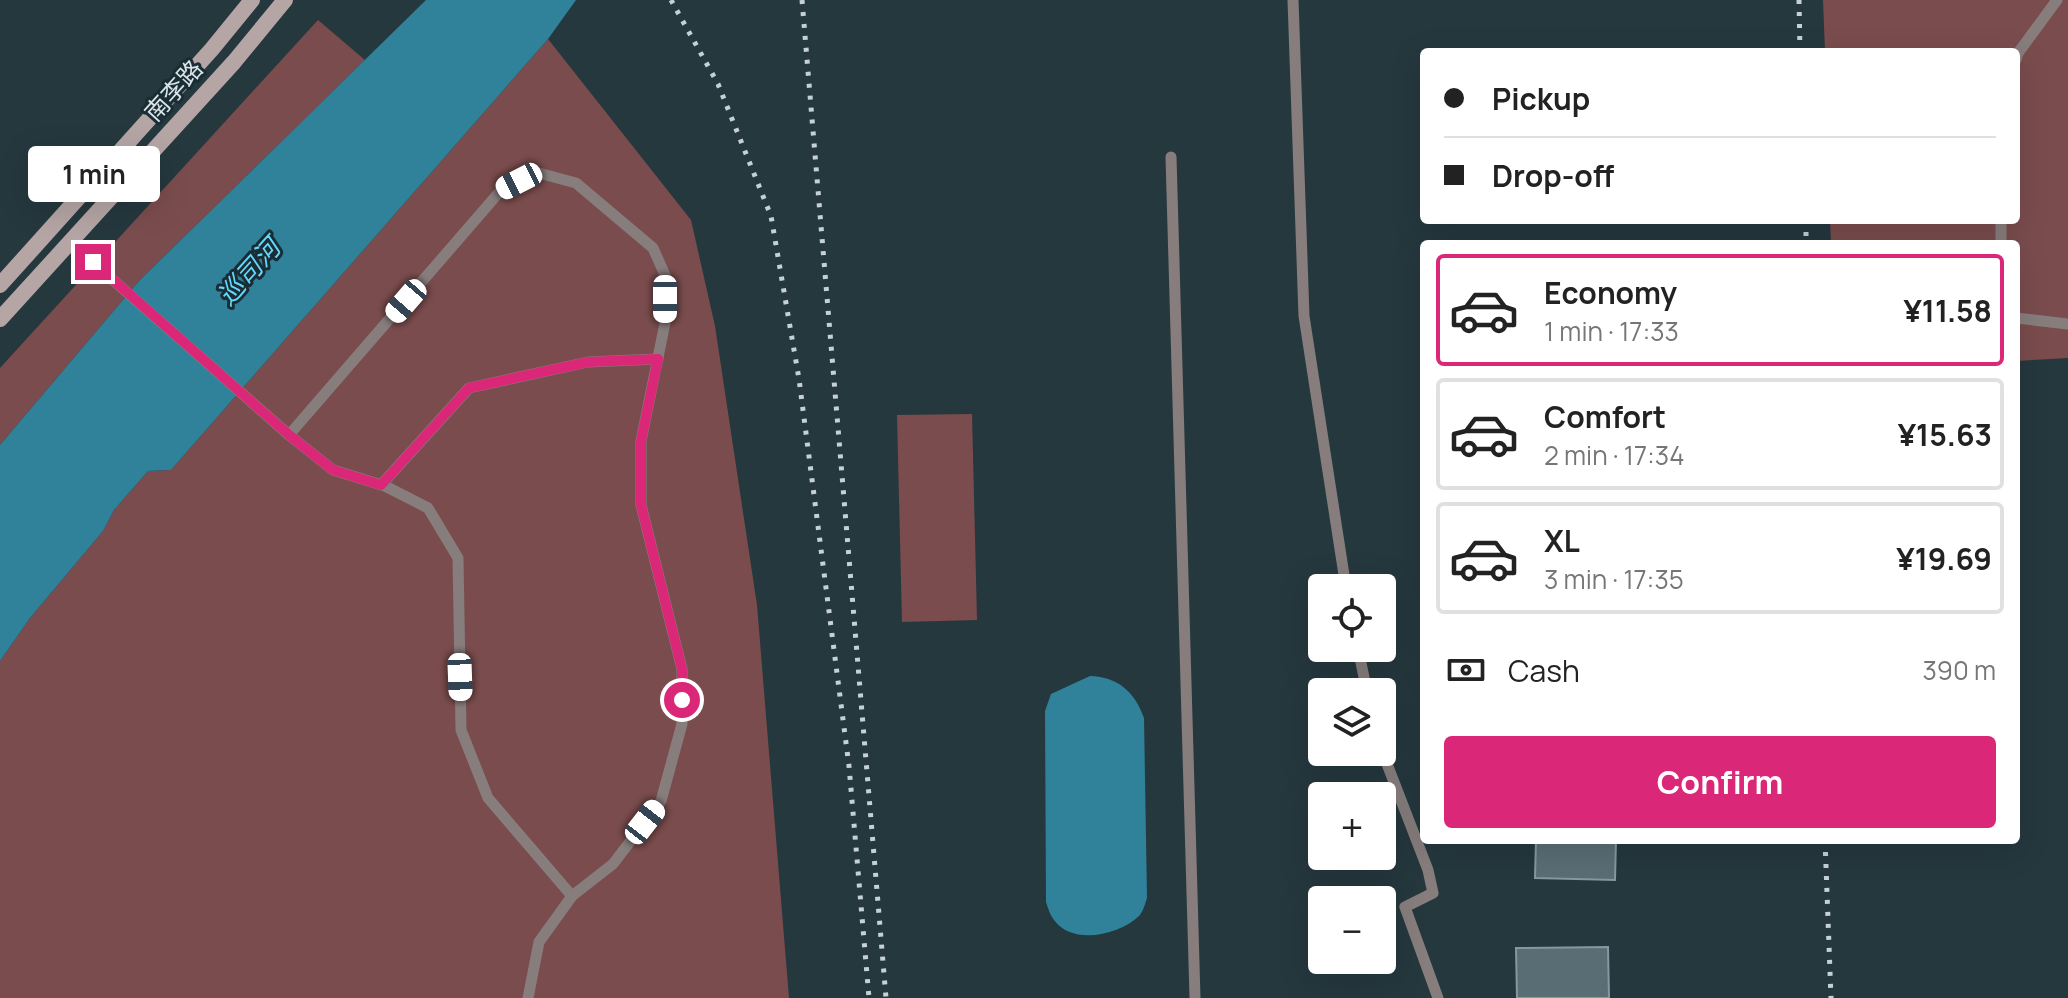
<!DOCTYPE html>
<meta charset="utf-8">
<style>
body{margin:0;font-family:Manrope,"Noto Sans SC",sans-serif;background:#f2f2f2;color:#222;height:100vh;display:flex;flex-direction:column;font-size:30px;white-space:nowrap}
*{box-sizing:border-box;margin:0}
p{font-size:26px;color:#767676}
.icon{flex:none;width:44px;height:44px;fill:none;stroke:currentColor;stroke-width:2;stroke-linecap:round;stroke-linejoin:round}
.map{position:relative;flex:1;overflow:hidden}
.details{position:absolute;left:1420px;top:240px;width:600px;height:604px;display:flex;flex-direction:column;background:#fff;border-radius:8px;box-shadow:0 8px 32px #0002}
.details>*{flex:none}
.hud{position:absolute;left:1420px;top:48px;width:600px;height:176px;border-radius:8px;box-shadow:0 8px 32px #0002;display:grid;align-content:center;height:176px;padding:0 24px;background:#fff}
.fabs{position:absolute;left:1308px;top:574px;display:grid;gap:16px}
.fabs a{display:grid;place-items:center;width:88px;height:88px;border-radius:8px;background:#fff;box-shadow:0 8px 32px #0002;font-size:40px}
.end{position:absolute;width:36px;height:36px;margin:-18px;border:10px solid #db2777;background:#fff;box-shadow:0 0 0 4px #fff}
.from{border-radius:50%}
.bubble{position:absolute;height:56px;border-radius:8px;background:#fff;box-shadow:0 8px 32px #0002;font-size:26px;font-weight:700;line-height:56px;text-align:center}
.car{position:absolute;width:24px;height:48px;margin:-24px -12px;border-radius:10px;box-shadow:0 0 6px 2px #0007;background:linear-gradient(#fff 24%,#345 0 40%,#fff 0 76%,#345 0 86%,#fff 0)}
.hud b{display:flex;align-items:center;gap:28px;height:76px;font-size:30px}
.hud b+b{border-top:2px solid #e0e0e0}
.hud i{width:20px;height:20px;background:#222}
ul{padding:14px 0 0;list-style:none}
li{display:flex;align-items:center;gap:24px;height:112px;margin:0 16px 12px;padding:0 8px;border:4px solid #e0e0e0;border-radius:8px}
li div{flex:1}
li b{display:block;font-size:30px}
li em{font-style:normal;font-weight:700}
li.on{border-color:#db2777}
li>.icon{width:72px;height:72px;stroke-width:1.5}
.pay{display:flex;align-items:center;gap:20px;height:88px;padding:0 24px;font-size:30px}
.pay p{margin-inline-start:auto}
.primary-button{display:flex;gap:16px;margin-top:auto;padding:16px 24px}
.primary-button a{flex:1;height:92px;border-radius:8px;background:#db2777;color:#fff;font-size:32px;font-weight:700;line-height:92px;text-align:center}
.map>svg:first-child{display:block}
</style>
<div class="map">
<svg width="2068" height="998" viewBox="0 0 2068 998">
<rect width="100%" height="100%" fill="#25383e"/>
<g fill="#7a4c4d">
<polygon points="1823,0 2068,0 2068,358 2016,361 2016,244 1831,244 1830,220 2016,220 2016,52 1825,52"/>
<polygon points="318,20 365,60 139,281 0,445 0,368"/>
<polygon points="548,39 691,220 715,326 757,605 789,998 0,998 0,661 30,618 103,531 114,510 148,471 171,470"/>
<polygon points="972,414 977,620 902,622 897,415"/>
</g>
<g fill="#30819a">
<polygon points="426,0 576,0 548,39 171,470 148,471 114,510 103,531 30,618 0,661 0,445 139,281"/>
<path d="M1090,676c28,1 45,16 54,42l3,180c-2,6 -4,14 -8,18 -20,19 -66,30 -85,4 -4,-5 -6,-12 -8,-18l-1,-191 6,-17z"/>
</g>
<g fill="#596d75" stroke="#8398a0" stroke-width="2">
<polygon points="1536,840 1616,840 1615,880 1535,878"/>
<polygon points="1608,947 1609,998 1517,998 1516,948"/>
</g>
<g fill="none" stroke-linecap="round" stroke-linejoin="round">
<g stroke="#877d7d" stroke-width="11">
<polyline points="1293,0 1304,316 1346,588"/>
<polyline points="2016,60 2018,53 2057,0"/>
<polyline points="1171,157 1195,998"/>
<polyline points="70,242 289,435 333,470 385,486 428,508 458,558 461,730 488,798 572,896"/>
<polyline points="2001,244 2001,220"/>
<polyline points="2016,318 2068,324"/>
<polyline points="289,435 502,189 535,172 576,183 653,248 665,275 665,323 641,441 641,505 682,669 682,724 661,801 613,864 572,896 539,942 528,998"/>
<polyline points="381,485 469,388 588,362 658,359"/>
<polyline points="1358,648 1367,692"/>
<polyline points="1382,751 1428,870 1433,893 1405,907 1438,998"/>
</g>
<g stroke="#b5a5a5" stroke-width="16">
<polyline points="0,285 212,49 252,0"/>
<polyline points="0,319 234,62 285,0"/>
</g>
<g stroke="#c5d1d5" stroke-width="5" stroke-dasharray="4 8" stroke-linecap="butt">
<polyline points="671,0 718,84 771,216 799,379 849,766 869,998"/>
<polyline points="802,0 886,998"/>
<polyline points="1799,0 1800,52"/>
<polyline points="1806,220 1806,244"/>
<polyline points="1825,840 1831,998"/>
</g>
</g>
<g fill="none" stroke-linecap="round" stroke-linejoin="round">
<polyline stroke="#db2777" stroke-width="10" points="93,262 289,435 333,470 381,485 469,388 588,362 658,359 641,441 641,505 682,669 682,700"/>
</g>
<g text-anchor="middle" stroke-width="6" stroke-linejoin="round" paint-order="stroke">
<g font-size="24" fill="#dae5e9" stroke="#1b2d34">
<text transform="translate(174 91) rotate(-48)" y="8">南李路</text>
</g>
<g font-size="26" font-style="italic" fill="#64d8fd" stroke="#1b2d34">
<text transform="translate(249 272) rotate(-48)" y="9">巡司河</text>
</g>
</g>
</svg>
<div class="fabs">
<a><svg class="icon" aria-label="locate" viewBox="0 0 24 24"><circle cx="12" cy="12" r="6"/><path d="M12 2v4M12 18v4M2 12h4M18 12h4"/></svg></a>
<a><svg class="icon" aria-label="layers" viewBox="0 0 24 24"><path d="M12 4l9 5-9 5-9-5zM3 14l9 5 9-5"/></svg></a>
<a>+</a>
<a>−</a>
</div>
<i class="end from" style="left:682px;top:700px"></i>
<i class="end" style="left:93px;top:262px"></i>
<div class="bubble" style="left:28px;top:146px;width:132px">1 min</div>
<i class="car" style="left:519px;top:181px;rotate:243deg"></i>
<i class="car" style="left:665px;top:299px;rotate:180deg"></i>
<i class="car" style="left:406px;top:301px;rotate:221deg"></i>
<i class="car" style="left:460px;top:677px;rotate:178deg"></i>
<i class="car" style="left:645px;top:822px;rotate:38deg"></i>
<div class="hud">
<b><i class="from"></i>Pickup</b>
<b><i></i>Drop-off</b>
</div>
<section class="details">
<ul>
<li class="on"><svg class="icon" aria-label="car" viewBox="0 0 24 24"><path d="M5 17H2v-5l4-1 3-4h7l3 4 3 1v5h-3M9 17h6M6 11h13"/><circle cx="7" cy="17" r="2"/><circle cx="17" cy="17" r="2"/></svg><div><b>Economy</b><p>1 min · 17:33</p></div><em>¥11.58</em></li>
<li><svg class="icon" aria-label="car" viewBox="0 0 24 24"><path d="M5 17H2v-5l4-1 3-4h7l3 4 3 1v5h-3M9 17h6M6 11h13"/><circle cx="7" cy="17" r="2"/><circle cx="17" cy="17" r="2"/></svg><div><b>Comfort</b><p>2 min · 17:34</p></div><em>¥15.63</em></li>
<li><svg class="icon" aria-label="car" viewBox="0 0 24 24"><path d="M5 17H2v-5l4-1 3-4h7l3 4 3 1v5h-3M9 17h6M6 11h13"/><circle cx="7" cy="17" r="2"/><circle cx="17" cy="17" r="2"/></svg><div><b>XL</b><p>3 min · 17:35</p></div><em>¥19.69</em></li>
</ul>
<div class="pay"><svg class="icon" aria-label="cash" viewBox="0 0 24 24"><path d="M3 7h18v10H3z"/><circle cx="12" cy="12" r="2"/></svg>Cash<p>390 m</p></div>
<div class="primary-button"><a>Confirm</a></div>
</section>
</div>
